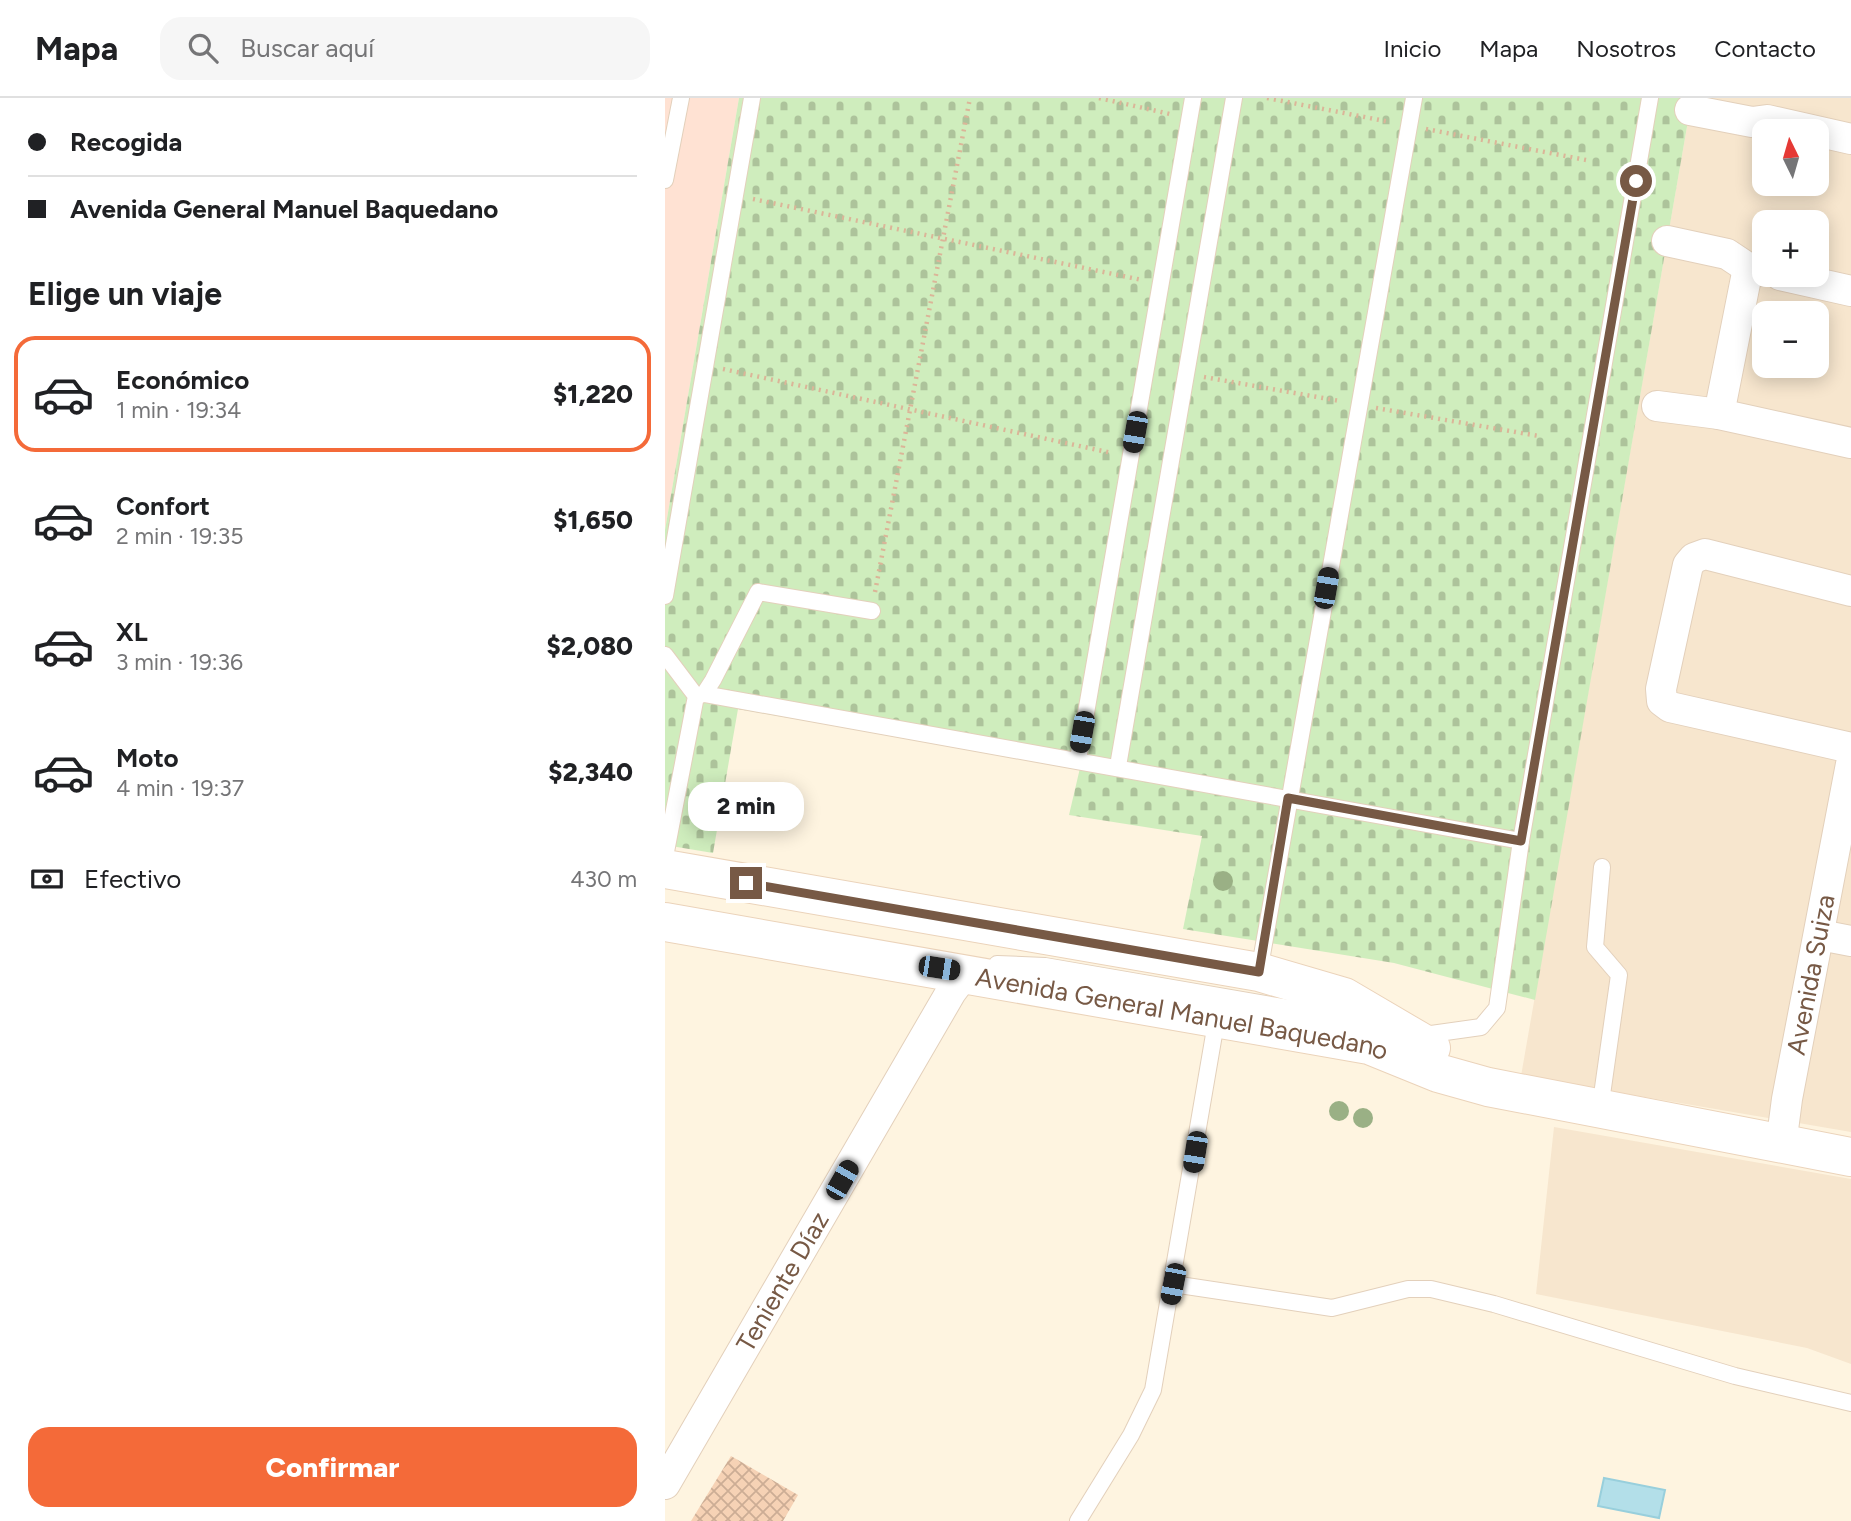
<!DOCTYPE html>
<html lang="es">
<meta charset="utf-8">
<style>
body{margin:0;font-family:Figtree,sans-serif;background:#f6f6f6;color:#202124;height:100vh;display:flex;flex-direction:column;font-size:26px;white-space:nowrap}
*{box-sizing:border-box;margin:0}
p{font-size:23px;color:#757577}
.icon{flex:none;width:38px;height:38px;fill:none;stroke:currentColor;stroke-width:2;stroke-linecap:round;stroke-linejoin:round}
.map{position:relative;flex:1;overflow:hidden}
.side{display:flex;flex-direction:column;background:#fff;width:665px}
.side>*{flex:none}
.guide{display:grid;align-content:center;height:154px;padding:0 28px;background:#fff}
.needle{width:46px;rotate:355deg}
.tools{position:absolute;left:1087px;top:21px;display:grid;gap:14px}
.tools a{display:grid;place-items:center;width:77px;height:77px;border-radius:14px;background:#fff;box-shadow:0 4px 18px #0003;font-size:35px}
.end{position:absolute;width:32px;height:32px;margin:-16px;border:9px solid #775945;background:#fff;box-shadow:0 0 0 4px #fff}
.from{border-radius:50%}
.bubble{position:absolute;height:49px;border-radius:21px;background:#fff;box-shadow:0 4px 18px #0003;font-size:23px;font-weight:800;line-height:49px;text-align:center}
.car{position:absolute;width:21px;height:42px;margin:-21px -10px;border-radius:9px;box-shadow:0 0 5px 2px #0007;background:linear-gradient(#222 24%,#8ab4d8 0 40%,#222 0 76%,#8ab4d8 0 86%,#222 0)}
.guide b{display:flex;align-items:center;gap:24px;height:66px;font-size:26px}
.guide b+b{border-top:2px solid #e0e0e0}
.guide i{width:18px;height:18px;background:#202124}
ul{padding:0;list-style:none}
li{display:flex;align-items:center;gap:21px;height:116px;margin:0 14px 10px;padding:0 14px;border:4px solid transparent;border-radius:21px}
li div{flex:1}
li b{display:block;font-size:26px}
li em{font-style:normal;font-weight:800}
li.on{border-color:#f46a39}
li>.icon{width:63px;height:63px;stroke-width:1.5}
h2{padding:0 28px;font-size:32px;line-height:84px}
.pay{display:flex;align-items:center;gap:18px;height:77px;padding:0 28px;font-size:26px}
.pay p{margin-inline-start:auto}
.button{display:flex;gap:14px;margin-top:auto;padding:14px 28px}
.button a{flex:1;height:80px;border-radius:21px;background:#f46a39;color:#fff;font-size:28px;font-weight:800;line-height:80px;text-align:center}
header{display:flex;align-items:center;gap:42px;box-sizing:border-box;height:98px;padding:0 35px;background:#fff;border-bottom:2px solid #e0e0e0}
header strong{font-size:33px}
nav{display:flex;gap:38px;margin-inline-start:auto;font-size:24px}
.search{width:490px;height:63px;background:#f6f6f6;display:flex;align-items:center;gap:18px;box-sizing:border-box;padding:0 24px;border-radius:21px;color:#757577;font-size:26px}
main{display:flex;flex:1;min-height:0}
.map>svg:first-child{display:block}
</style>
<header>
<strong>Mapa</strong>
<div class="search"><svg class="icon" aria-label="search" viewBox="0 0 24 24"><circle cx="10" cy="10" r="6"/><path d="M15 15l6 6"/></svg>Buscar aquí</div>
<nav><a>Inicio</a><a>Mapa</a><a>Nosotros</a><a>Contacto</a></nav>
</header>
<main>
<section class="side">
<div class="guide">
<b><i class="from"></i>Recogida</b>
<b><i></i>Avenida General Manuel Baquedano</b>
</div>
<h2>Elige un viaje</h2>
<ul>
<li class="on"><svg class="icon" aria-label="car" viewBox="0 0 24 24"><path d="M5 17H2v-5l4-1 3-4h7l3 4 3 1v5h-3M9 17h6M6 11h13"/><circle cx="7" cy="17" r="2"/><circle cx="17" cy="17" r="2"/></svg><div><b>Económico</b><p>1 min · 19:34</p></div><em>$1,220</em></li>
<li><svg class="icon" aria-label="car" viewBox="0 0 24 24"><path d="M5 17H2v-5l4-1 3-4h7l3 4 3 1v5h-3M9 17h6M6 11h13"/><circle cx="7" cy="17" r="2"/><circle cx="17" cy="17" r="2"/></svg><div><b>Confort</b><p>2 min · 19:35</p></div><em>$1,650</em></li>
<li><svg class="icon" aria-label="car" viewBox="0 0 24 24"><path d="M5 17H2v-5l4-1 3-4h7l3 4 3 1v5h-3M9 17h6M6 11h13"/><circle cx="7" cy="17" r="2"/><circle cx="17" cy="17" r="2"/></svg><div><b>XL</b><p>3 min · 19:36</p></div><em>$2,080</em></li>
<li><svg class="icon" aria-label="car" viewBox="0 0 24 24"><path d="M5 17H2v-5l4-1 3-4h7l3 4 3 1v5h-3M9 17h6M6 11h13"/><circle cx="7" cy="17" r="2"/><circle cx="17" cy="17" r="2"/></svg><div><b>Moto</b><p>4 min · 19:37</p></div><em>$2,340</em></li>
</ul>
<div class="pay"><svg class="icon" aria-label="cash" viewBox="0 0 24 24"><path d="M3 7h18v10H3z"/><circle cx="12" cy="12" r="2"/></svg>Efectivo<p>430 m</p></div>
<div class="button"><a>Confirmar</a></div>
</section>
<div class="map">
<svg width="1186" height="1423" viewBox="0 0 1186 1423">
<defs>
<pattern id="cemetery-stones" width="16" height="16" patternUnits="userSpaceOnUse" patternTransform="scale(1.75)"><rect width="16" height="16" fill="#cfedbd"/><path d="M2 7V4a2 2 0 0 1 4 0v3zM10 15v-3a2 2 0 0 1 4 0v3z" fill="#adc39b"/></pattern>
<pattern id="building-cross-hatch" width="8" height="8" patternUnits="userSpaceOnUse" patternTransform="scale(1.75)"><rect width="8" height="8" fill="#f6d2b5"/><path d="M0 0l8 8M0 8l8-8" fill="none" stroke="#ccad95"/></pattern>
</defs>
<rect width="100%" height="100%" fill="#fef4e0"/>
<g fill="#f7e6ce" fill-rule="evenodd">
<path d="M1027,0h159v1034l-330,-56zM1099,33h53v53h-53zM1099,124h53v53h-53zM1099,215h53v53h-53z"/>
<polygon points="889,1029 1186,1081 1186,1266 1142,1250 871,1196"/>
</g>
<polygon fill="#ffe2d3" points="0,0 74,0 0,432"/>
<polygon fill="url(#cemetery-stones)" points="74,0 1027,0 870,902 729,865 518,831 537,738 404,717 415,670 73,611 48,755 0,747 0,432"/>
<polygon fill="#b3dfe9" stroke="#98cfdc" stroke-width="2" points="939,1380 1000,1392 994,1420 933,1408"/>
<polygon fill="url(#building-cross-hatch)" points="66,1358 133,1397 118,1423 26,1423"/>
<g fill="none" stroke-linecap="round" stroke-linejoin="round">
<g stroke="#e3d0bb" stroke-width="18">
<g id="lane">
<polyline points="0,82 16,0"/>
<polyline points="0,498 87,0"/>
<polyline points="0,557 31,598 0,759"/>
<polyline points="39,596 856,743"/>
<polyline points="31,598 39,596 48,582 93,494 207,513"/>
<polyline points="413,661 528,0"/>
<polyline points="453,668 569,0"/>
<polyline points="332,866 380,868 647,914 699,927"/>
<polyline points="594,874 749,0"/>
<polyline points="759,937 816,929 832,910 856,743 985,0"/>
<polyline points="935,1011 954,877 930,849 937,769"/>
<polyline points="508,1186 667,1210 743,1191 766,1191 829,1206 1070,1278 1186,1305"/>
<polyline points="413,1423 466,1337 488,1292 552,919"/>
</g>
</g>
<g stroke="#e3d0bb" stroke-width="32">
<g id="street">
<polyline points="1025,12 1087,24 1102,22 1186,41"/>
<polyline points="1002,143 1062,156 1083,170 1099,173"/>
<polyline points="1115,177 1186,193"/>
<polyline points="992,308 1054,316 1186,345"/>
<polyline points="1054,316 1083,170"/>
<polyline points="1186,493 1040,456 1029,460 1023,467 996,591 997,603 1005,609 1186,650"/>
<polyline points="1155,837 1186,843"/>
<path id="s1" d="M1116,1047l6,-46 64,-335"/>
<path id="s2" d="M0,1386l286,-492 15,-20"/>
</g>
</g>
<g stroke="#ebd3ba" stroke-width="40">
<g id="secondary">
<polyline points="0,771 594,874 679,899 766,950"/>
<path id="s3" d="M0,824l704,123 69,28 50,14 363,70"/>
</g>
</g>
<g stroke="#dbb598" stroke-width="4.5" stroke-dasharray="2 5" stroke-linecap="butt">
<polyline points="434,0 505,16"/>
<polyline points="602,0 725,24"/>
<polyline points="761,31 921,62"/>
<polyline points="88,101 477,182"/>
<polyline points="58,271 447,355"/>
<polyline points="539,279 675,303"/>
<polyline points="711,310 874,338"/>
<polyline points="210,494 305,0"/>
</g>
<use href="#lane" stroke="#fff" stroke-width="16"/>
<use href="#street" stroke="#fff" stroke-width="30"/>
<use href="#secondary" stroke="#fff" stroke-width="38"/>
</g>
<g fill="#9ab085">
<circle cx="558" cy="783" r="10"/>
<circle cx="674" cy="1013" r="10"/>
<circle cx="698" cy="1020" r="10"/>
</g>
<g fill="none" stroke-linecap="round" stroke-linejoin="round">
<polyline stroke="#775945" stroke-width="9" points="81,785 594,874 623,700 856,743 971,83"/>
</g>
<g text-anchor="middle" stroke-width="7" stroke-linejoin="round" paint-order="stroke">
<g font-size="26" fill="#775945" stroke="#fff7e8">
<text dy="9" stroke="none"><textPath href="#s1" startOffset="173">Avenida Suiza</textPath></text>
<text dy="9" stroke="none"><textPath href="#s3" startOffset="525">Avenida General Manuel Baquedano</textPath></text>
<text dy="9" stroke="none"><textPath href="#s2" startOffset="234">Teniente Díaz</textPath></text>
</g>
</g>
</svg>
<div class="tools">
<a><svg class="needle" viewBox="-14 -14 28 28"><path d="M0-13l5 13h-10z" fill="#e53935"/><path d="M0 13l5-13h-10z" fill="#757577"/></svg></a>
<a>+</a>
<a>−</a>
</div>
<i class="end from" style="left:971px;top:83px"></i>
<i class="end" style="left:81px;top:785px"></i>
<div class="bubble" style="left:23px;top:684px;width:116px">2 min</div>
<i class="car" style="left:470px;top:334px;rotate:190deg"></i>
<i class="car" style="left:661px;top:490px;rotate:10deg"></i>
<i class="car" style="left:417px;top:634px;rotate:190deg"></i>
<i class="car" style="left:274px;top:870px;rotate:99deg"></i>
<i class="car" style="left:530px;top:1054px;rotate:189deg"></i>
<i class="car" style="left:177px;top:1082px;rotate:30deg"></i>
<i class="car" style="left:508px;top:1186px;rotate:191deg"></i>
</div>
</main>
